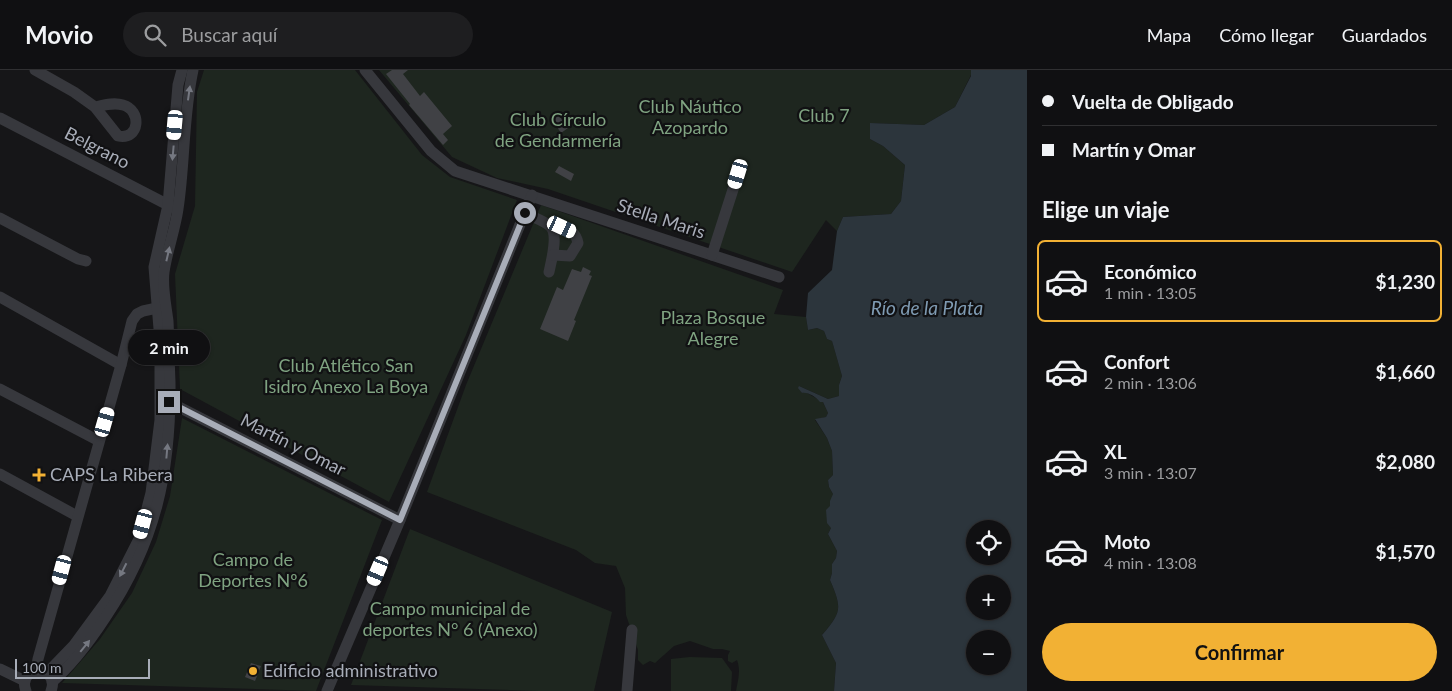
<!DOCTYPE html>
<html lang="es">
<meta charset="utf-8">
<style>
body{margin:0;font-family:Lato,sans-serif;background:#1e1e20;color:#f1f3f6;height:100vh;display:flex;flex-direction:column;font-size:19px;white-space:nowrap}
*{box-sizing:border-box;margin:0}
p{font-size:16px;color:#9c9d9f}
.icon{flex:none;width:28px;height:28px;fill:none;stroke:currentColor;stroke-width:2;stroke-linecap:round;stroke-linejoin:round}
.map{position:relative;flex:1;overflow:hidden}
.drawer{display:flex;flex-direction:column;background:#101012;width:425px}
.drawer>*{flex:none}
.guide{display:grid;align-content:center;height:110px;padding:0 15px;background:#101012}
.tools{position:absolute;left:966px;top:450px;display:grid;gap:10px}
.tools a{display:grid;place-items:center;width:45px;height:45px;border-radius:50%;background:#101012;box-shadow:0 1px 4px #0004,0 0 0 1px #303032;font-size:25px}
.scale{position:absolute;left:15px;bottom:12px;width:135px;box-sizing:border-box;padding-left:5px;border:2px solid #a8adb8;border-top:0;font-size:14px;line-height:18px;white-space:nowrap;color:#a8adb8;-webkit-text-stroke:4px #111113;paint-order:stroke}
.end{position:absolute;width:22px;height:22px;margin:-11px;border:6px solid #a8adb8;background:#111;box-shadow:0 0 0 2px #111}
.from{border-radius:50%}
.bubble{position:absolute;height:35px;border-radius:18px;background:#101012;box-shadow:0 1px 4px #0004,0 0 0 1px #303032;font-size:16px;font-weight:700;line-height:35px;text-align:center}
.car{position:absolute;width:15px;height:30px;margin:-15px -8px;border-radius:6px;box-shadow:0 0 4px 1px #0007;background:linear-gradient(#fff 24%,#345 0 40%,#fff 0 76%,#345 0 86%,#fff 0)}
.guide b{display:flex;align-items:center;gap:18px;height:48px;font-size:19px}
.guide b+b{border-top:1px solid #303032}
.guide i{width:12px;height:12px;background:#f1f3f6}
ul{padding:0;list-style:none}
li{display:flex;align-items:center;gap:15px;height:82px;margin:0 10px 8px;padding:0 5px;border:2px solid transparent;border-radius:8px}
li div{flex:1}
li b{display:block;font-size:19px}
li em{font-style:normal;font-weight:700}
li.on{border-color:#f2b134}
li>.icon{width:45px;height:45px;stroke-width:1.5}
h2{padding:0 15px;font-size:22px;line-height:60px}
.primary-button{display:flex;gap:10px;margin-top:auto;padding:10px 15px}
.primary-button a{flex:1;height:58px;border-radius:30px;background:#f2b134;color:#111;font-size:20px;font-weight:700;line-height:58px;text-align:center}
header{display:flex;align-items:center;gap:30px;box-sizing:border-box;height:70px;padding:0 25px;background:#101012;border-bottom:1px solid #303032}
header strong{font-size:24px}
nav{display:flex;gap:28px;margin-inline-start:auto;font-size:18px}
.search{width:350px;height:45px;background:#1e1e20;display:flex;align-items:center;gap:12px;box-sizing:border-box;padding:0 18px;border-radius:28px;color:#9c9d9f;font-size:19px}
main{display:flex;flex:1;min-height:0}
.map>svg:first-child{display:block}
</style>
<header>
<strong>Movio</strong>
<div class="search"><svg class="icon" aria-label="search" viewBox="0 0 24 24"><circle cx="10" cy="10" r="6"/><path d="M15 15l6 6"/></svg>Buscar aquí</div>
<nav><a>Mapa</a><a>Cómo llegar</a><a>Guardados</a></nav>
</header>
<main>
<div class="map">
<svg width="1027" height="621" viewBox="0 0 1027 621">
<rect width="100%" height="100%" fill="#161618"/>
<g fill="#1e261f">
<polygon points="204,0 355,0 422,85 450,107 517,130 466,265 389,432 180,319 175,204 195,136 197,22"/>
<polygon points="379,0 971,0 971,5 955,37 924,55 870,53 870,69 883,76 905,95 901,131 891,144 843,147 837,161 826,150 792,202 548,119 497,108 452,87"/>
<path d="M541,135l242,85 -9,24 32,3 2,13 9,-2 7,3 3,8 5,2 10,35 -3,9v11l-11,3 -29,-13 3,7 3,-1 18,10 5,11 -2,4 -11,3 12,18 5,13 1,24 -5,5 1,7 4,7 -2,34 -3,6 9,17 -1,7 -4,6v9l-2,7c12,28 12,32 -8,55l14,28 -2,28h-98c2,-11 5,-20 1,-31l-5,3 -4,-2v-6l2,-4 -8,-2h-9l-23,-8 -16,5 -19,17 -5,-2 -7,4 -5,-5v-10l-12,-35 -1,-27 -9,-22 -21,-3 -19,-13 -149,-58 39,-107z"/>
<polygon points="182,348 382,450 316,621 62,613 100,569 132,523 156,472 170,426"/>
<polygon points="410,459 612,542 594,621 538,621 351,615"/>
<polygon points="690,587 722,588 732,602 731,621 671,621 671,589"/>
</g>
<path fill="#2c353c" fill-rule="evenodd" d="M971,0h56v621h-193l2,-28 -14,-28c20,-23 20,-27 8,-55l2,-7v-9l4,-6 1,-7 -9,-17 3,-6 -4,-5 -1,-13 4,-4v-5l3,-7 -4,-7 -1,-7 5,-5 -1,-24 -5,-13 -12,-19 11,-2 2,-4 -5,-11h-3c-4,-5 -12,-10 -18,-9l-4,-5 1,-2 29,13 11,-3v-11l3,-9 -10,-35 -5,-2 -3,-8 -7,-3 -9,2 -2,-13 2,-24 24,-23 5,-39 6,-14 48,-3 10,-13 4,-36 -22,-19 -13,-7v-16l54,2 31,-18 16,-31zM975,459h27v27h-27zM975,514h27v27h-27zM975,569h27v27h-27z"/>
<g fill="#404145">
<polygon points="392,0 408,0 403,4 420,26 424,22 452,56 443,64 448,70 443,75 409,35 410,34 386,4"/>
<polygon points="557,43 568,58 561,63 551,48"/>
<polygon points="559,96 574,104 571,111 555,102"/>
<polygon points="583,197 591,201 589,205 592,206 574,250 576,251 568,271 540,259 557,217 563,220 572,199 581,202"/>
<polygon points="251,593 261,596 255,611 245,607"/>
</g>
<g fill="none" stroke-linecap="round" stroke-linejoin="round">
<g stroke="#37383d" stroke-width="11">
<path d="M35,0l39,22 21,15 23,29c22,5 24,-26 5,-31 -9,-3 -19,0 -28,2"/>
<polyline points="365,0 431,81 455,101 779,207"/>
<polyline points="0,48 174,138"/>
<path d="M525,143c7,4 18,7 25,13 9,8 1,36 -1,46"/>
<polyline points="0,148 78,189 86,191"/>
<path d="M553,160l9,-3c9,4 14,6 16,16l-8,13 -17,-1"/>
<polyline points="712,185 738,104"/>
<polyline points="0,227 121,295"/>
<polyline points="0,319 99,371"/>
<polyline points="169,332 400,450"/>
<polyline points="0,404 77,446"/>
<polyline points="0,599 25,611"/>
<polyline points="36,601 38,589 121,295 132,251 137,244 143,241 157,238"/>
<polyline points="47,603 74,575 110,526 139,469 151,423 160,350 160,271 154,197 168,135 178,15 182,0"/>
<path d="M52,612c21,-18 38,-41 53,-64 51,-76 66,-146 65,-236 -1,-21 -1,-41 -2,-61 -2,-16 -6,-34 -4,-49 3,-21 11,-42 14,-63 7,-46 5,-93 15,-139"/>
<path d="M26,621c-10,-26 35,-26 25,0"/>
<polyline points="327,621 400,450 532,125"/>
<polyline points="627,621 632,560"/>
</g>
</g>
<defs><path id="oneway-solid" d="M-6-.8H1V-3.2L6.5 0L1 3.2V.8H-6Z" transform="scale(1.25)"/></defs>
<g fill="#757881">
<use href="#oneway-solid" transform="translate(189 23) rotate(-82)"/>
<use href="#oneway-solid" transform="translate(173 83) rotate(95)"/>
<use href="#oneway-solid" transform="translate(168 184) rotate(-77)"/>
<use href="#oneway-solid" transform="translate(167 381) rotate(-85)"/>
<use href="#oneway-solid" transform="translate(123 500) rotate(117)"/>
<use href="#oneway-solid" transform="translate(85 576) rotate(-51)"/>
</g>
<g fill="none" stroke-linecap="round" stroke-linejoin="round">
<polyline stroke="#a8adb8" stroke-width="6" points="169,332 400,450 525,143"/>
</g>
<g fill="#f2b134" stroke="#111113" stroke-width="2">
<path d="M36.5 397.5h5v5h5v5h-5v5h-5v-5h-5v-5h5z"/>
<circle cx="253" cy="601" r="5"/>
</g>
<g text-anchor="middle" stroke-width="4.5" stroke-linejoin="round" paint-order="stroke">
<g font-size="18" fill="#7fa381" stroke="#111113">
<text x="690" y="43">Club Náutico<tspan x="690" dy="21">Azopardo</tspan></text>
<text x="824" y="52">Club 7</text>
<text x="558" y="56">Club Círculo<tspan x="558" dy="21">de Gendarmería</tspan></text>
<text x="713" y="254">Plaza Bosque<tspan x="713" dy="21">Alegre</tspan></text>
<text x="346" y="302">Club Atlético San<tspan x="346" dy="21">Isidro Anexo La Boya</tspan></text>
<text x="253" y="496">Campo de<tspan x="253" dy="21">Deportes Nº6</tspan></text>
<text x="450" y="545">Campo municipal de<tspan x="450" dy="21">deportes N° 6 (Anexo)</tspan></text>
</g>
<g font-size="18" fill="#a8adb8" stroke="#111113">
<text transform="translate(97 78) rotate(27)" y="6">Belgrano</text>
<text transform="translate(661 149) rotate(18)" y="6">Stella Maris</text>
<text transform="translate(293 375) rotate(27)" y="6">Martín y Omar</text>
</g>
<g font-size="18" fill="#a8adb8" stroke="#111113" text-anchor="start">
<text x="50" y="411">CAPS La Ribera</text>
<text x="263" y="607">Edificio administrativo</text>
</g>
<g font-size="19" font-style="italic" fill="#7f9bb3" stroke="#111113">
<text x="927" y="245">Río de la Plata</text>
</g>
</g>
</svg>
<div class="tools">
<a><svg class="icon" aria-label="locate" viewBox="0 0 24 24"><circle cx="12" cy="12" r="6"/><path d="M12 2v4M12 18v4M2 12h4M18 12h4"/></svg></a>
<a>+</a>
<a>−</a>
</div>
<div class="scale">100 m</div>
<i class="end from" style="left:525px;top:143px"></i>
<i class="end" style="left:169px;top:332px"></i>
<div class="bubble" style="left:128px;top:260px;width:82px">2 min</div>
<i class="car" style="left:175px;top:55px;rotate:185deg"></i>
<i class="car" style="left:738px;top:104px;rotate:197deg"></i>
<i class="car" style="left:562px;top:157px;rotate:115deg"></i>
<i class="car" style="left:105px;top:352px;rotate:16deg"></i>
<i class="car" style="left:143px;top:454px;rotate:195deg"></i>
<i class="car" style="left:62px;top:500px;rotate:195deg"></i>
<i class="car" style="left:378px;top:501px;rotate:203deg"></i>
</div>
<section class="drawer">
<div class="guide">
<b><i class="from"></i>Vuelta de Obligado</b>
<b><i></i>Martín y Omar</b>
</div>
<h2>Elige un viaje</h2>
<ul>
<li class="on"><svg class="icon" aria-label="car" viewBox="0 0 24 24"><path d="M5 17H2v-5l4-1 3-4h7l3 4 3 1v5h-3M9 17h6M6 11h13"/><circle cx="7" cy="17" r="2"/><circle cx="17" cy="17" r="2"/></svg><div><b>Económico</b><p>1 min · 13:05</p></div><em>$1,230</em></li>
<li><svg class="icon" aria-label="car" viewBox="0 0 24 24"><path d="M5 17H2v-5l4-1 3-4h7l3 4 3 1v5h-3M9 17h6M6 11h13"/><circle cx="7" cy="17" r="2"/><circle cx="17" cy="17" r="2"/></svg><div><b>Confort</b><p>2 min · 13:06</p></div><em>$1,660</em></li>
<li><svg class="icon" aria-label="car" viewBox="0 0 24 24"><path d="M5 17H2v-5l4-1 3-4h7l3 4 3 1v5h-3M9 17h6M6 11h13"/><circle cx="7" cy="17" r="2"/><circle cx="17" cy="17" r="2"/></svg><div><b>XL</b><p>3 min · 13:07</p></div><em>$2,080</em></li>
<li><svg class="icon" aria-label="car" viewBox="0 0 24 24"><path d="M5 17H2v-5l4-1 3-4h7l3 4 3 1v5h-3M9 17h6M6 11h13"/><circle cx="7" cy="17" r="2"/><circle cx="17" cy="17" r="2"/></svg><div><b>Moto</b><p>4 min · 13:08</p></div><em>$1,570</em></li>
</ul>
<div class="primary-button"><a>Confirmar</a></div>
</section>
</main>
